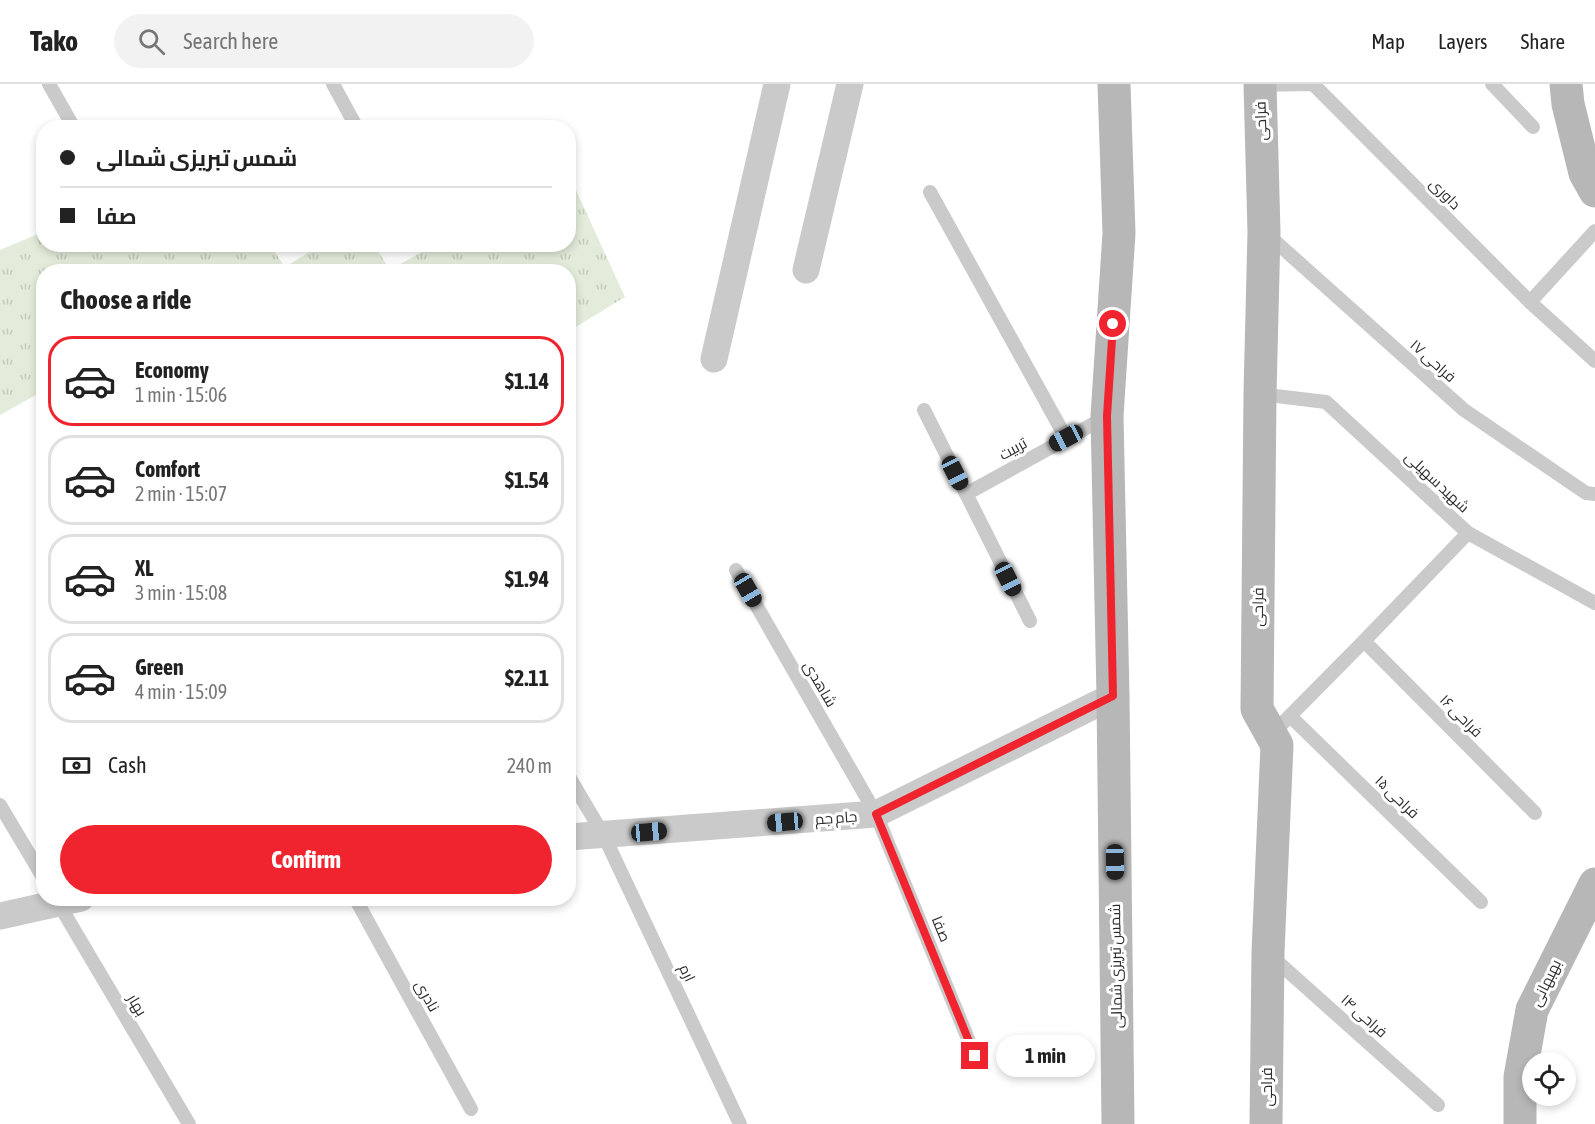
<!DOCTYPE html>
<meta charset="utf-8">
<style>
body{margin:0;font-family:"Asap Condensed",Cairo,sans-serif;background:#f2f2f2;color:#222;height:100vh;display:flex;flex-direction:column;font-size:22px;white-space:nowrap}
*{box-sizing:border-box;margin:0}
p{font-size:20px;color:#767676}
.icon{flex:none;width:33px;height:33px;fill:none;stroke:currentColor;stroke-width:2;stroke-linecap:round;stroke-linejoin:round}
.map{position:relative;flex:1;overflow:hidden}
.sheet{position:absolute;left:36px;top:180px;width:540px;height:642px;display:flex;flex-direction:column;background:#fff;border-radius:24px;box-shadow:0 3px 9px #0003}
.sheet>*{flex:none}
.banner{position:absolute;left:36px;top:36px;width:540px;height:132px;border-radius:24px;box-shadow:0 3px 9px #0003;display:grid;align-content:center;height:132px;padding:0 24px;background:#fff}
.buttons{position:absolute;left:1522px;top:968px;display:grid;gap:12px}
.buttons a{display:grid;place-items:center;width:54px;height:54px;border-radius:50%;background:#fff;box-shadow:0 3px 9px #0003;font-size:30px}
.end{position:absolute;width:27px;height:27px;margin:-14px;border:8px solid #f0242e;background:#fff;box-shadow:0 0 0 3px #fff}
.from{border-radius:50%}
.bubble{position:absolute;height:42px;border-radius:21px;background:#fff;box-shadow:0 3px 9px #0003;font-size:20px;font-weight:700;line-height:42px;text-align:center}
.car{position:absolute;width:18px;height:36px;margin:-18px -9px;border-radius:8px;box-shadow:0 0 4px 2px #0007;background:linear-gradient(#222 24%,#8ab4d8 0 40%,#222 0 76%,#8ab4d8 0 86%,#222 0)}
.banner b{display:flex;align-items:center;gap:21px;height:57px;font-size:22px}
.banner b+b{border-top:2px solid #e0e0e0}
.banner i{width:15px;height:15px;background:#222}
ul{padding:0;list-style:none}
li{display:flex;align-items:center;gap:18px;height:90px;margin:0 12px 9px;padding:0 12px;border:3px solid #e0e0e0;border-radius:24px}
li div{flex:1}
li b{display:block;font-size:22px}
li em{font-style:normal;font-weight:700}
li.selected{border-color:#f0242e}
li>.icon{width:54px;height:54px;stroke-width:1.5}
h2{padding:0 24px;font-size:27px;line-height:72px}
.pay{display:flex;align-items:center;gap:15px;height:66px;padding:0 24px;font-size:22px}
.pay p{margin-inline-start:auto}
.action{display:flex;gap:12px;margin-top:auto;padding:12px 24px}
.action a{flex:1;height:69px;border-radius:36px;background:#f0242e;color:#fff;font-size:24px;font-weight:700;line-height:69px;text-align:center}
header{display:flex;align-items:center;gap:36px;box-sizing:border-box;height:84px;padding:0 30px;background:#fff;border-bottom:2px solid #e0e0e0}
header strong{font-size:28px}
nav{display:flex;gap:33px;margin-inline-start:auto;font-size:21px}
.search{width:420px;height:54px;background:#f2f2f2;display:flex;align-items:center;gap:15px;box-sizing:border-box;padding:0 21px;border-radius:33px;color:#767676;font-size:22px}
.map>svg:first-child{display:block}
</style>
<header>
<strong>Tako</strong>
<div class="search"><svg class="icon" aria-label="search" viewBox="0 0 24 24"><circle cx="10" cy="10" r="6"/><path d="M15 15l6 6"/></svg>Search here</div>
<nav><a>Map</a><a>Layers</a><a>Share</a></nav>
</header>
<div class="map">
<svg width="1595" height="1040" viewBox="0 0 1595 1040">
<defs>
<pattern id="park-tufts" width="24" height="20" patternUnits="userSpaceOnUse" patternTransform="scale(1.5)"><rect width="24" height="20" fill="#e3ecda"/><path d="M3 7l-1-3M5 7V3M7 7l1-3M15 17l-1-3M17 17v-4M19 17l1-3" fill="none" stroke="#c3cbbb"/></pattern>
</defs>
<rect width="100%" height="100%" fill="#fff"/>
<polygon fill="url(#park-tufts)" points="569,91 625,213 569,247 568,188 44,188 43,307 0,331 0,166 43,148 44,160 270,161 285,183 321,161 374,161 390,186 434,161 568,160"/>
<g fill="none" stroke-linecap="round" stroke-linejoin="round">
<g stroke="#cacaca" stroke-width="14">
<polyline points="49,0 74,44"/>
<polyline points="333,0 357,44"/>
<polyline points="1492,0 1533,43"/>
<polyline points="1260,1 1313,0 1530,218 1595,277"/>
<polyline points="930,108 1066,354"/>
<polyline points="1268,151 1464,326 1586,409 1595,410"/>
<polyline points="1530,218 1595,147"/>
<polyline points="1260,310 1326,318 1468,449 1595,519"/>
<polyline points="924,326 1030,537"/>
<polyline points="966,410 1106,333"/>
<polyline points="736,486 876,730 975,972"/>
<polyline points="1364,557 1535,729"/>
<polyline points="1290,632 1481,818"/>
<polyline points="1271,651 1364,557 1468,449"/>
<polyline points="568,691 604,752 740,1040"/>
<polyline points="0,721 44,795"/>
<polyline points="355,814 471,1025"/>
<polyline points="57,817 189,1040"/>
<polyline points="1271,872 1438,1021"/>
</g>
<g stroke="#cacaca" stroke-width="27">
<polyline points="806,186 850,0"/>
<polyline points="714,275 777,0"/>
<polyline points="568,753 876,730 1113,612"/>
<polyline points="0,832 81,814"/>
</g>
<g stroke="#b7b7b7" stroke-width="33">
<polyline points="1114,0 1119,149 1107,332 1113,612 1118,1040"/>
<polyline points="1260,0 1264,148 1260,310 1257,625 1277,661 1268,868 1266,1040"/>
<polyline points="1566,0 1568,20 1585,89 1595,107"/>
<polyline points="1520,1040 1520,993 1532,926 1595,800"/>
</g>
</g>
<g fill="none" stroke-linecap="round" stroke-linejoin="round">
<polyline stroke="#f0242e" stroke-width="8" points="975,972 876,730 1113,612 1107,332 1113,240"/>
</g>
<g text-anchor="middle" stroke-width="6" stroke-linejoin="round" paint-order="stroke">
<g font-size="15" fill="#2d2d2d" stroke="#fff">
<text transform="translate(1261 37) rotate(-92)" y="5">فراحی</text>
<text transform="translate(1445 110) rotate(45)" y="5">داوری</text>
<text transform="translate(1433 277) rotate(42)" y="5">فراحی ۱۷</text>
<text transform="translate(1013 365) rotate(-29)" y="5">تربیت</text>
<text transform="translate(1437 398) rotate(43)" y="5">شهید سهیلی</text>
<text transform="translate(1258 523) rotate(-89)" y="5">فراحی</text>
<text transform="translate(820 600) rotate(60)" y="5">شاهدی</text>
<text transform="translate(1461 632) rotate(45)" y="5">فراحی ۱۶</text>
<text transform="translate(1397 713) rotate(44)" y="5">فراحی ۱۵</text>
<text transform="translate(836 734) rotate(-4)" y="5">جام جم</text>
<text transform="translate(941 845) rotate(68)" y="5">صفا</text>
<text transform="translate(1116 882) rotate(-91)" y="5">شمس تبریزی شمالی</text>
<text transform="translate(687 889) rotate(65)" y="5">ارم</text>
<text transform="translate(1546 899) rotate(-64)" y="5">بهبهانی</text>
<text transform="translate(427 912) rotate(61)" y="5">نادری</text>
<text transform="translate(137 921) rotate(59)" y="5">بهار</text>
<text transform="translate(1364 932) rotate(42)" y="5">فراحی ۱۴</text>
<text transform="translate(1267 1003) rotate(-90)" y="5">فراحی</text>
</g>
</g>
</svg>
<div class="buttons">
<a><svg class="icon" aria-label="locate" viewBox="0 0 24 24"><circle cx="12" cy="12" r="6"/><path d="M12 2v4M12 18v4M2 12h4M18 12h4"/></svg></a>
</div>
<i class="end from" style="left:1113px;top:240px"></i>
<i class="end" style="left:975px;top:972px"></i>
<div class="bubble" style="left:996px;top:951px;width:99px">1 min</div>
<i class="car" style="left:1066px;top:354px;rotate:242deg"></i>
<i class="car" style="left:955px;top:389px;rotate:153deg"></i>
<i class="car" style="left:1008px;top:495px;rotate:153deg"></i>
<i class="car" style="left:748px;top:506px;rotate:150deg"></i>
<i class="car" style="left:785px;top:738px;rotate:265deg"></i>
<i class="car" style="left:649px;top:748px;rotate:85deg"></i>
<i class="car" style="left:1115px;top:778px;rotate:179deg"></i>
<div class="banner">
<b><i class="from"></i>شمس تبریزی شمالی</b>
<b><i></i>صفا</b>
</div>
<section class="sheet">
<h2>Choose a ride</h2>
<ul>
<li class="selected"><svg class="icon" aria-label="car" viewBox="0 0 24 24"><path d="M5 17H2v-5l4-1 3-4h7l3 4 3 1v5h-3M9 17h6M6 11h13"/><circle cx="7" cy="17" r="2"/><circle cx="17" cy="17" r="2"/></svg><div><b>Economy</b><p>1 min · 15:06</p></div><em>$1.14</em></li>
<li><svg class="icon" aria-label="car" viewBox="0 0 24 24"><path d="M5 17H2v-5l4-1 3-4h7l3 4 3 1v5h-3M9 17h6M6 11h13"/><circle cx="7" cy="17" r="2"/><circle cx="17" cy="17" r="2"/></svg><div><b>Comfort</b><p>2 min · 15:07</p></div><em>$1.54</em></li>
<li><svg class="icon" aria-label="car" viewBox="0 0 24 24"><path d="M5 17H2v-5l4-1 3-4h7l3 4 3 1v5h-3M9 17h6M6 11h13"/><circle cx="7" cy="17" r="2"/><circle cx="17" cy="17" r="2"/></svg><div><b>XL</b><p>3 min · 15:08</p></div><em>$1.94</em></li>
<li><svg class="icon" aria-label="car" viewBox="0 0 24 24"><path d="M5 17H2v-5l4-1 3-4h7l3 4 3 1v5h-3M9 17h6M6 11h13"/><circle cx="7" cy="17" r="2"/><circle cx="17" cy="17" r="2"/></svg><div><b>Green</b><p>4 min · 15:09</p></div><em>$2.11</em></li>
</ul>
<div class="pay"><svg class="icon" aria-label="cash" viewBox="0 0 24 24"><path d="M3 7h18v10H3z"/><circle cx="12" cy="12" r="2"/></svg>Cash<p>240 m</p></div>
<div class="action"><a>Confirm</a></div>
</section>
</div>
